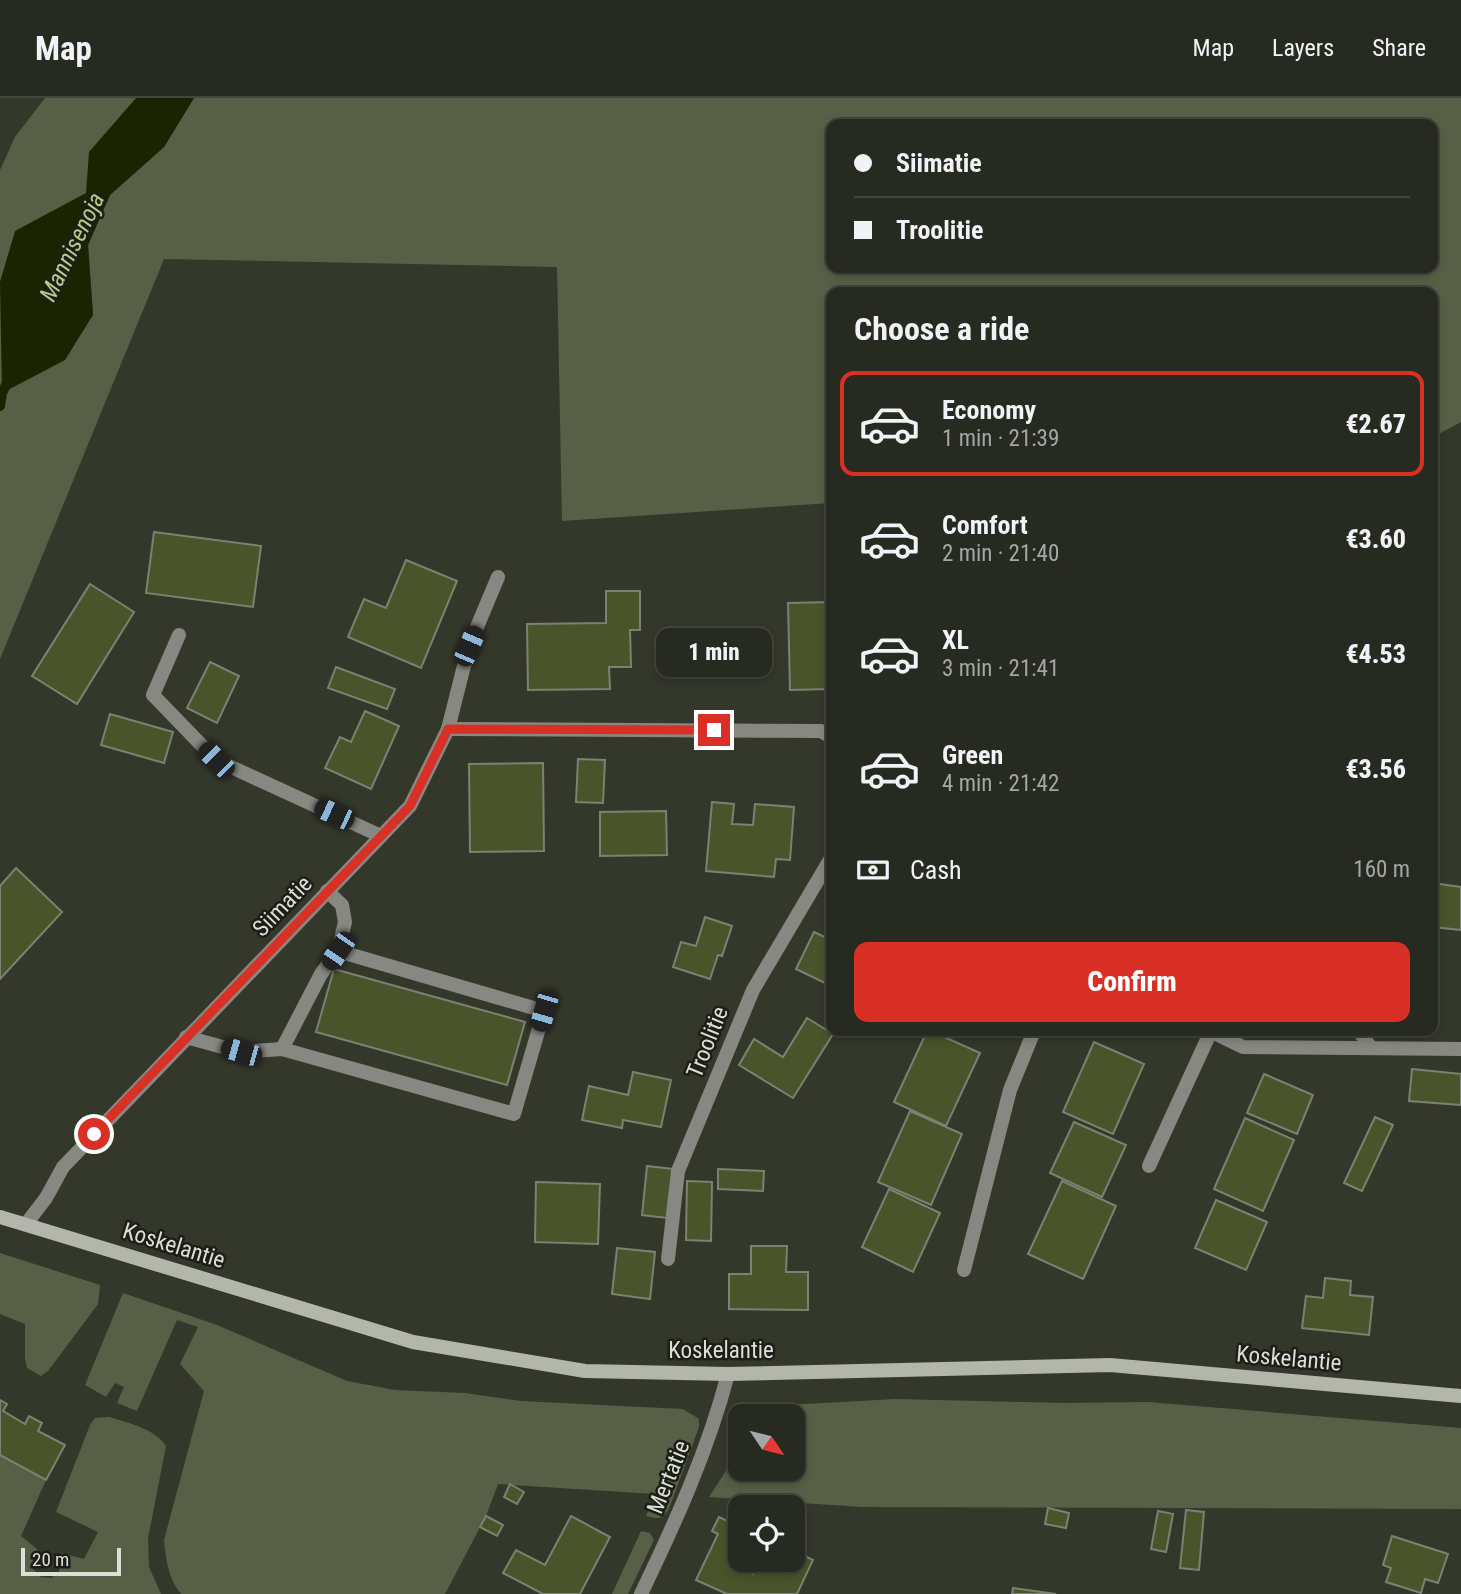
<!DOCTYPE html>
<meta charset="utf-8">
<style>
body{margin:0;font-family:"Roboto Condensed",sans-serif;background:#2f3229;color:#f1f3f6;height:100vh;display:flex;flex-direction:column;font-size:26px;white-space:nowrap}
*{box-sizing:border-box;margin:0}
p{font-size:23px;color:#a4a7a5}
.icon{flex:none;width:38px;height:38px;fill:none;stroke:currentColor;stroke-width:2;stroke-linecap:round;stroke-linejoin:round}
.map{position:relative;flex:1;overflow:hidden}
.sheet{position:absolute;left:826px;top:189px;width:612px;height:749px;display:flex;flex-direction:column;background:#272a20;border-radius:14px;box-shadow:0 4px 10px #0003,0 0 0 2px #43463e}
.sheet>*{flex:none}
.banner{position:absolute;left:826px;top:21px;width:612px;height:154px;border-radius:14px;box-shadow:0 4px 10px #0003,0 0 0 2px #43463e;display:grid;align-content:center;height:154px;padding:0 28px;background:#272a20}
.needle{width:46px;rotate:125deg}
.buttons{position:absolute;left:728px;top:1306px;display:grid;gap:14px}
.buttons a{display:grid;place-items:center;width:77px;height:77px;border-radius:14px;background:#272a20;box-shadow:0 4px 10px #0003,0 0 0 2px #43463e;font-size:35px}
.scale{position:absolute;left:21px;bottom:18px;width:100px;box-sizing:border-box;padding-left:7px;border:4px solid #dcdfd6;border-top:0;font-size:19px;line-height:24px;white-space:nowrap;color:#dcdfd6;-webkit-text-stroke:5px #1c1e18;paint-order:stroke}
.end{position:absolute;width:32px;height:32px;margin:-16px;border:9px solid #d93025;background:#fff;box-shadow:0 0 0 4px #fff}
.from{border-radius:50%}
.bubble{position:absolute;height:49px;border-radius:14px;background:#272a20;box-shadow:0 4px 10px #0003,0 0 0 2px #43463e;font-size:23px;font-weight:800;line-height:49px;text-align:center}
.car{position:absolute;width:21px;height:42px;margin:-21px -10px;border-radius:9px;box-shadow:0 0 5px 2px #0007;background:linear-gradient(#222 24%,#8ab4d8 0 40%,#222 0 76%,#8ab4d8 0 86%,#222 0)}
.banner b{display:flex;align-items:center;gap:24px;height:66px;font-size:26px}
.banner b+b{border-top:2px solid #43463e}
.banner i{width:18px;height:18px;background:#f1f3f6}
ul{padding:0;list-style:none}
li{display:flex;align-items:center;gap:21px;height:105px;margin:0 14px 10px;padding:0 14px;border:4px solid transparent;border-radius:14px}
li div{flex:1}
li b{display:block;font-size:26px}
li em{font-style:normal;font-weight:800}
li.active{border-color:#d93025}
li>.icon{width:63px;height:63px;stroke-width:1.5}
h2{padding:0 28px;font-size:32px;line-height:84px}
.pay{display:flex;align-items:center;gap:18px;height:77px;padding:0 28px;font-size:26px}
.pay p{margin-inline-start:auto}
.cta{display:flex;gap:14px;margin-top:auto;padding:14px 28px}
.cta a{flex:1;height:80px;border-radius:14px;background:#d93025;color:#fff;font-size:28px;font-weight:800;line-height:80px;text-align:center}
header{display:flex;align-items:center;gap:42px;box-sizing:border-box;height:98px;padding:0 35px;background:#272a20;border-bottom:2px solid #43463e}
header strong{font-size:33px}
nav{display:flex;gap:38px;margin-inline-start:auto;font-size:24px}
.map>svg:first-child{display:block}
</style>
<header>
<strong>Map</strong>
<nav><a>Map</a><a>Layers</a><a>Share</a></nav>
</header>
<div class="map">
<svg width="1461" height="1496" viewBox="0 0 1461 1496">
<rect width="100%" height="100%" fill="#34382b"/>
<g fill="#575f46" fill-rule="evenodd">
<path d="M45,0h114l-156,294 90,-77 -5,-70 22,-50 54,-48 30,-49h1267v324l-28,15v-145h-602v211l-269,18 -5,-254 -393,-8 -164,400v-489l15,-33zM831,26h602v144h-602z"/>
<polygon points="0,1155 100,1187 98,1206 48,1273 41,1278 27,1270 25,1261 25,1226 0,1216"/>
<path d="M123,1195l94,32 130,56 48,9 70,3 56,8 162,8 16,10v8l-30,82c-7,11 -11,10 -23,7l9,-22 -157,-10 -12,32 -41,78h-264c-13,-16 -15,-34 -17,-54l40,-149 -24,-27 18,-37 -21,-7 -40,91 -20,-8 7,-16 -9,-4 -9,14 -21,-12z"/>
<polygon points="896,1301 1063,1305 1148,1304 1461,1330 1461,1411 863,1409 709,1399 740,1351 740,1370 793,1370 793,1318 762,1318 768,1308"/>
<path d="M109,1319c19,6 45,11 57,29l-18,92 1,29 12,27h-161v-139l46,25 -25,56 17,14 -5,9v10l8,8 10,1 8,-6 2,-19 23,6 14,-27 -42,-20 34,-87 5,-7z"/>
<polygon points="641,1433 650,1435 654,1442 628,1496 612,1496"/>
</g>
<polygon fill="#1b2400" points="136,0 194,0 164,49 110,97 88,147 93,217 65,262 2,295 0,184 15,133 86,95 89,54"/>
<g fill="none" stroke-linecap="round" stroke-linejoin="round">
<polyline stroke="#1b2400" stroke-width="10" points="0,308 2,295 7,285"/>
</g>
<g fill="#49542a" stroke="#7c8172" stroke-width="2">
<polygon points="154,434 261,448 253,509 146,495"/>
<polygon points="406,462 457,483 421,570 348,539 364,501 386,510"/>
<polygon points="90,486 134,514 77,606 32,578"/>
<polygon points="606,493 640,493 640,532 630,532 631,569 609,569 610,591 528,592 527,526 606,525"/>
<polygon points="831,504 831,591 790,592 788,505"/>
<polygon points="210,564 239,578 217,625 187,610"/>
<polygon points="336,569 395,591 387,611 328,590"/>
<polygon points="365,613 399,628 371,691 325,670 340,639 351,644"/>
<polygon points="110,616 173,634 164,665 101,647"/>
<polygon points="578,661 605,662 603,705 576,704"/>
<polygon points="543,665 544,753 470,754 469,666"/>
<polygon points="712,704 734,706 732,726 753,727 755,706 794,709 790,762 776,761 774,779 706,773"/>
<polygon points="666,713 667,757 600,758 600,714"/>
<polygon points="16,770 62,814 0,881 0,788"/>
<polygon points="1433,785 1461,789 1461,832 1433,829"/>
<polygon points="705,819 732,828 722,858 718,857 710,881 673,869 681,844 696,848"/>
<polygon points="814,834 831,842 831,888 796,871"/>
<polygon points="334,871 525,924 507,987 316,934"/>
<polygon points="807,920 833,936 793,1000 739,967 754,941 783,959"/>
<polygon points="927,933 931,933 980,955 946,1028 894,1004"/>
<polygon points="1094,944 1144,966 1113,1036 1063,1014"/>
<polygon points="1412,971 1461,976 1461,1007 1409,1003"/>
<polygon points="633,974 671,982 661,1029 623,1022 622,1030 582,1022 589,988 628,997"/>
<polygon points="1264,976 1313,997 1297,1036 1247,1015"/>
<polygon points="910,1013 962,1036 931,1107 878,1084"/>
<polygon points="1375,1019 1393,1027 1362,1093 1344,1085"/>
<polygon points="1245,1020 1294,1042 1263,1113 1214,1091"/>
<polygon points="1074,1024 1126,1047 1102,1099 1050,1075"/>
<polygon points="647,1068 673,1071 667,1120 642,1117"/>
<polygon points="718,1071 764,1073 763,1093 718,1091"/>
<polygon points="687,1083 712,1084 711,1143 686,1142"/>
<polygon points="1062,1083 1116,1108 1083,1181 1028,1156"/>
<polygon points="536,1084 600,1086 598,1146 535,1144"/>
<polygon points="889,1091 940,1115 913,1174 862,1149"/>
<polygon points="1216,1102 1267,1124 1246,1172 1195,1150"/>
<polygon points="751,1148 787,1148 786,1174 808,1174 808,1212 729,1211 729,1176 751,1176"/>
<polygon points="617,1150 655,1154 650,1201 612,1196"/>
<polygon points="1325,1180 1351,1183 1350,1197 1373,1199 1369,1237 1302,1230 1306,1198 1323,1200"/>
<polygon points="0,1302 7,1306 3,1313 25,1326 29,1318 42,1325 38,1333 65,1347 46,1382 0,1357"/>
<polygon points="510,1386 524,1394 517,1406 504,1399"/>
<polygon points="1048,1410 1069,1415 1066,1430 1045,1426"/>
<polygon points="1186,1412 1204,1414 1199,1472 1180,1470"/>
<polygon points="1158,1413 1173,1416 1166,1454 1151,1451"/>
<polygon points="486,1418 503,1427 497,1438 480,1429"/>
<polygon points="571,1418 610,1439 580,1496 543,1496 503,1475 516,1452 545,1467"/>
<polygon points="719,1419 740,1429 740,1439 728,1464 753,1476 760,1461 793,1461 793,1452 813,1462 797,1496 727,1496 696,1482 718,1436 712,1433"/>
<polygon points="1392,1438 1448,1456 1438,1485 1425,1481 1421,1495 1386,1484 1391,1470 1383,1467"/>
<polygon points="1013,1490 1056,1496 1012,1496"/>
</g>
<g fill="none" stroke-linecap="round" stroke-linejoin="round">
<g stroke="#868881" stroke-width="14">
<polyline points="179,537 153,597 216,662"/>
<polyline points="1359,933 1371,950"/>
<polyline points="186,939 241,954 282,951 514,1016 544,913 338,853"/>
<polyline points="282,951 321,876 338,853 345,824 342,807 327,793"/>
<polyline points="1149,1068 1211,933"/>
<polyline points="964,1172 1010,992 1034,933"/>
</g>
<g stroke="#868881" stroke-width="14">
<polyline points="448,631 821,633 831,639"/>
<polyline points="216,662 381,738"/>
<polyline points="1210,933 1243,949 1461,951"/>
<polyline points="26,1126 46,1100 63,1069 410,708 448,631 469,548 498,479"/>
<polyline points="668,1161 678,1073 753,892 831,760"/>
<path d="M641,1496c34,-71 67,-143 87,-220"/>
</g>
<polyline stroke="#b3b6ab" stroke-width="14" points="0,1119 413,1244 585,1273 728,1276 1110,1267 1461,1298"/>
</g>
<g fill="none" stroke-linecap="round" stroke-linejoin="round">
<polyline stroke="#d93025" stroke-width="9" points="94,1036 410,708 448,631 714,632"/>
</g>
<g text-anchor="middle" stroke-width="5" stroke-linejoin="round" paint-order="stroke">
<g font-size="23" fill="#dcdfd6" stroke="#1c1e18">
<text transform="translate(282 808) rotate(-46)" y="8">Siimatie</text>
<text transform="translate(707 944) rotate(-68)" y="8">Troolitie</text>
<text transform="translate(174 1147) rotate(17)" y="8">Koskelantie</text>
<text x="721" y="1260">Koskelantie</text>
<text transform="translate(1289 1260) rotate(5)" y="8">Koskelantie</text>
<text transform="translate(668 1379) rotate(-68)" y="8">Mertatie</text>
</g>
<g font-size="24" font-style="italic" fill="#b7cb86" stroke="#1c1e18">
<text transform="translate(72 149) rotate(-64)" y="8">Mannisenoja</text>
</g>
</g>
</svg>
<div class="buttons">
<a><svg class="needle" viewBox="-14 -14 28 28"><path d="M0-13l5 13h-10z" fill="#e53935"/><path d="M0 13l5-13h-10z" fill="#a4a7a5"/></svg></a>
<a><svg class="icon" aria-label="locate" viewBox="0 0 24 24"><circle cx="12" cy="12" r="6"/><path d="M12 2v4M12 18v4M2 12h4M18 12h4"/></svg></a>
</div>
<div class="scale">20 m</div>
<i class="end from" style="left:94px;top:1036px"></i>
<i class="end" style="left:714px;top:632px"></i>
<div class="bubble" style="left:656px;top:530px;width:116px">1 min</div>
<i class="car" style="left:469px;top:548px;rotate:23deg"></i>
<i class="car" style="left:216px;top:662px;rotate:315deg"></i>
<i class="car" style="left:334px;top:716px;rotate:295deg"></i>
<i class="car" style="left:338px;top:853px;rotate:214deg"></i>
<i class="car" style="left:544px;top:913px;rotate:196deg"></i>
<i class="car" style="left:241px;top:954px;rotate:286deg"></i>
<div class="banner">
<b><i class="from"></i>Siimatie</b>
<b><i></i>Troolitie</b>
</div>
<section class="sheet">
<h2>Choose a ride</h2>
<ul>
<li class="active"><svg class="icon" aria-label="car" viewBox="0 0 24 24"><path d="M5 17H2v-5l4-1 3-4h7l3 4 3 1v5h-3M9 17h6M6 11h13"/><circle cx="7" cy="17" r="2"/><circle cx="17" cy="17" r="2"/></svg><div><b>Economy</b><p>1 min · 21:39</p></div><em>€2.67</em></li>
<li><svg class="icon" aria-label="car" viewBox="0 0 24 24"><path d="M5 17H2v-5l4-1 3-4h7l3 4 3 1v5h-3M9 17h6M6 11h13"/><circle cx="7" cy="17" r="2"/><circle cx="17" cy="17" r="2"/></svg><div><b>Comfort</b><p>2 min · 21:40</p></div><em>€3.60</em></li>
<li><svg class="icon" aria-label="car" viewBox="0 0 24 24"><path d="M5 17H2v-5l4-1 3-4h7l3 4 3 1v5h-3M9 17h6M6 11h13"/><circle cx="7" cy="17" r="2"/><circle cx="17" cy="17" r="2"/></svg><div><b>XL</b><p>3 min · 21:41</p></div><em>€4.53</em></li>
<li><svg class="icon" aria-label="car" viewBox="0 0 24 24"><path d="M5 17H2v-5l4-1 3-4h7l3 4 3 1v5h-3M9 17h6M6 11h13"/><circle cx="7" cy="17" r="2"/><circle cx="17" cy="17" r="2"/></svg><div><b>Green</b><p>4 min · 21:42</p></div><em>€3.56</em></li>
</ul>
<div class="pay"><svg class="icon" aria-label="cash" viewBox="0 0 24 24"><path d="M3 7h18v10H3z"/><circle cx="12" cy="12" r="2"/></svg>Cash<p>160 m</p></div>
<div class="cta"><a>Confirm</a></div>
</section>
</div>
